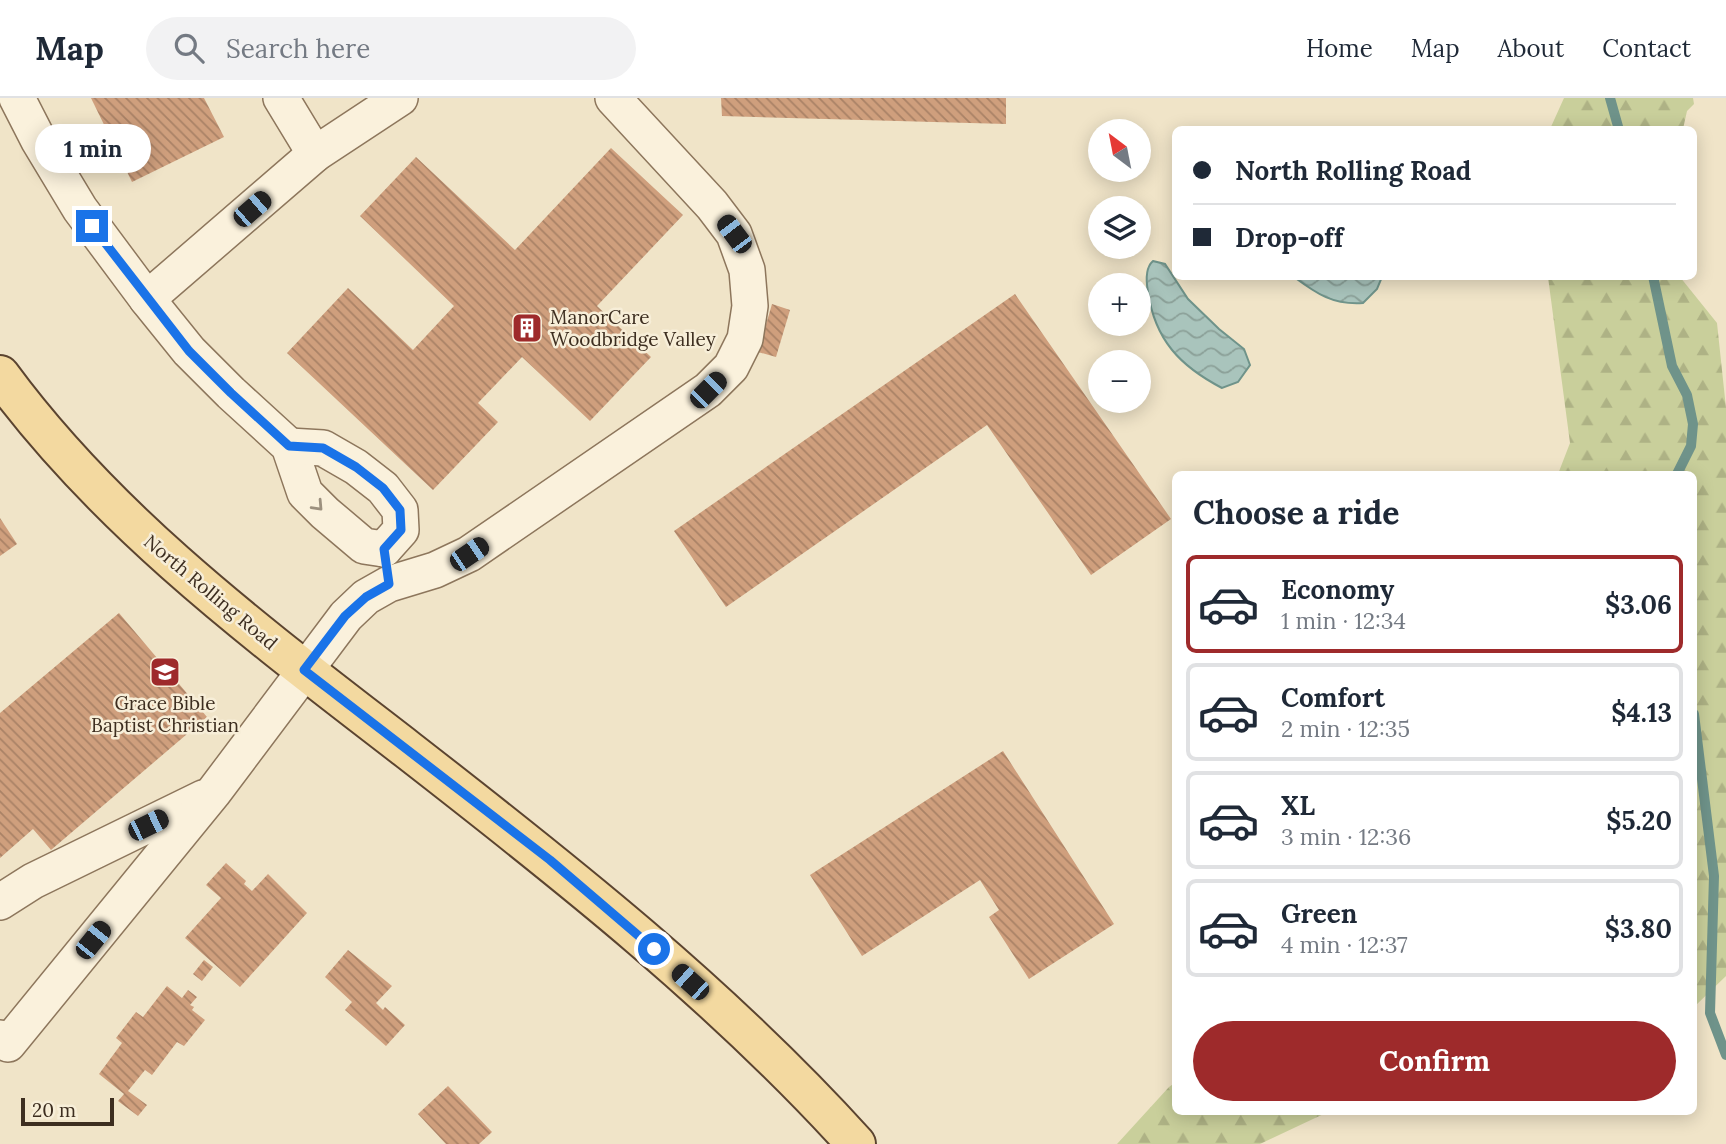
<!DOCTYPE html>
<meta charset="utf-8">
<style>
body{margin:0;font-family:Lora,serif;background:#f2f2f3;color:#1f2937;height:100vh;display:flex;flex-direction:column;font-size:26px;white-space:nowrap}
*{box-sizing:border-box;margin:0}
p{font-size:23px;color:#747a83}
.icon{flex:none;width:38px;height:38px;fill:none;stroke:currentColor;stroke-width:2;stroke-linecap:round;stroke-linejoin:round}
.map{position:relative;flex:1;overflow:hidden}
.details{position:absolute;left:1172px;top:373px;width:525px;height:644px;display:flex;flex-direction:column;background:#fff;border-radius:10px;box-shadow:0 4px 18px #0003}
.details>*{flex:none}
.top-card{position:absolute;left:1172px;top:28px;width:525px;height:154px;border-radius:10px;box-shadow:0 4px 18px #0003;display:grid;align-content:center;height:154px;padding:0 21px;background:#fff}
.needle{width:46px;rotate:328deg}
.buttons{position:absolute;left:1088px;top:21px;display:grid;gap:14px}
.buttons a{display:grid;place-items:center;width:63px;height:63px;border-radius:50%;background:#fff;box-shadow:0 4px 18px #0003;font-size:35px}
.scale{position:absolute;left:21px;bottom:18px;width:93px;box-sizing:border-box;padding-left:7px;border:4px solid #3d2e20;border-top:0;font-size:19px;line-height:24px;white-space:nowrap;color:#3d2e20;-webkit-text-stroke:5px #f7eed8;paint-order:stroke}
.end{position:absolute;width:32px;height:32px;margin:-16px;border:9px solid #1a73e8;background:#fff;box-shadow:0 0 0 4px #fff}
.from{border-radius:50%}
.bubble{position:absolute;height:49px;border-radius:24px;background:#fff;box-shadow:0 4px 18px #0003;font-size:23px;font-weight:700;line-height:49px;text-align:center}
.car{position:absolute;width:21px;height:42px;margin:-21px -10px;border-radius:9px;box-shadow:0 0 5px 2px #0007;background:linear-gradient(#222 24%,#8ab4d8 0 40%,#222 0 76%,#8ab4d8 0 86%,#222 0)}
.top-card b{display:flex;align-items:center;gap:24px;height:66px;font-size:26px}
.top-card b+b{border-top:2px solid #e0e1e3}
.top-card i{width:18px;height:18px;background:#1f2937}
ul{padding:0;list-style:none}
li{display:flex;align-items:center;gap:21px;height:98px;margin:0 14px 10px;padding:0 7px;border:4px solid #e0e1e3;border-radius:10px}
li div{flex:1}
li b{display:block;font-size:26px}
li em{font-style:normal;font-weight:700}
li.current{border-color:#9e2a2b}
li>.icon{width:63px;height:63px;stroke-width:1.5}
h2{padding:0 21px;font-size:32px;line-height:84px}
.primary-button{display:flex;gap:14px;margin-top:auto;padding:14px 21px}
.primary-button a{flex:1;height:80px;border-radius:42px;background:#9e2a2b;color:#fff;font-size:28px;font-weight:700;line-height:80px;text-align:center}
header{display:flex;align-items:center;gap:42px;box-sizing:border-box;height:98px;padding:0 35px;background:#fff;border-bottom:2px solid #e0e1e3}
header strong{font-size:33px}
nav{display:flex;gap:38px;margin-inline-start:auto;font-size:24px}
.search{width:490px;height:63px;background:#f2f2f3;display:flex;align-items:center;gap:18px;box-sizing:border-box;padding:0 24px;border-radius:38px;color:#747a83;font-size:26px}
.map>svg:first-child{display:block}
</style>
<header>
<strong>Map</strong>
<div class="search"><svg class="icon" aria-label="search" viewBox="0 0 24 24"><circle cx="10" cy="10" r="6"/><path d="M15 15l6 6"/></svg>Search here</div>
<nav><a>Home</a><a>Map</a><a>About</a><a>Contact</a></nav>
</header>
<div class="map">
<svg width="1726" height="1046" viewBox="0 0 1726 1046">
<defs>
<pattern id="forest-firs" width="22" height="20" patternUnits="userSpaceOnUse" patternTransform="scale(1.75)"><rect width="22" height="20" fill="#c9cf9b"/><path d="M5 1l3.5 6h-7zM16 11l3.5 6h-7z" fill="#aeb285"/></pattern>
<pattern id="water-waves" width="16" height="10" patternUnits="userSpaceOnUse" patternTransform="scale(1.75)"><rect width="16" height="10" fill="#a9c4bc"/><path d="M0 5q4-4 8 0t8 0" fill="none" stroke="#8ba098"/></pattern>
<pattern id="building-back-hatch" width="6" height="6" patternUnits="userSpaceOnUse" patternTransform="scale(1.75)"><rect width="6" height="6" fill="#cf9f7d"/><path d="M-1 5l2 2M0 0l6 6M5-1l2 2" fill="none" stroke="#a98266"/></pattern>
</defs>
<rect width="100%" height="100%" fill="#f0e4c8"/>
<g fill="url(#forest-firs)">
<polygon points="1564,0 1693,0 1694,6 1687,13 1683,31 1550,31"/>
<polygon points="1548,179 1680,179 1717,225 1726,310 1726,878 1694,909 1694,376 1558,376 1570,345"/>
<polygon points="1176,984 1176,1013 1330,1013 1260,1046 1117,1046 1169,989"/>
</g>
<g fill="url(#water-waves)" stroke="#6f938a" stroke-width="2">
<path d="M1153,163l12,3 23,35 31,30 25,20 6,16 -12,17 -16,6c-42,-22 -67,-48 -74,-96 -2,-11 -3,-24 5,-31z"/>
<path d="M1294,179h88l-5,12 -14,14c-30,2 -46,-9 -69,-26z"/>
</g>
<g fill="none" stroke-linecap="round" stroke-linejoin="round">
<g stroke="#6f938a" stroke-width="10">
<polyline points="1610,0 1619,32"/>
<polyline points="1653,178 1672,268 1687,297 1693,326 1691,348 1677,376"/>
<polyline points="1694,616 1714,778 1710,915 1726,957"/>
</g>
</g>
<g fill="url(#building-back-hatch)">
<polygon points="91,0 204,0 224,39 132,84"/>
<polygon points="721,0 1006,0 1006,26 722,18"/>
<polygon points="611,50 683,117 597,208 651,259 590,323 522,259 478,305 498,324 433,392 287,255 348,190 413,252 454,208 360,118 416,59 515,152"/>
<polygon points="1015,196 1171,421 1091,477 987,327 726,509 674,433"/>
<polygon points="772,206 790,212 776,259 758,254"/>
<polygon points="0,420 17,446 0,458"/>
<polygon points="119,515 207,619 51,752 33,731 0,760 0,615"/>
<polygon points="1003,653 1114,826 1029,881 989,819 999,812 980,782 862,858 810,777"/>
<polygon points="226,765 246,783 244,786 252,793 268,776 307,815 240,889 185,840 221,800 206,787"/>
<polygon points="348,852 392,888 376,905 383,912 385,909 405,927 386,948 345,912 352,904 325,879"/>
<polygon points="204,862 213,869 202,883 193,876"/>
<polygon points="167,888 182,900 188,892 197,899 190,907 194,909 192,912 205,922 184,948 177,944 152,977 145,972 128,993 147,1007 138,1018 118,1003 124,996 99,976 122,945 116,940 136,914 143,919"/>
<polygon points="448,988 492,1034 479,1046 446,1046 418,1016"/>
</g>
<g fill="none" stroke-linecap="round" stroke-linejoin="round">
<g stroke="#8d765c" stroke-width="38">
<g id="minor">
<polyline points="17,0 39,43 80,111 147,201 315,56 400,0"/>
<polyline points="281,0 315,56"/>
<polyline points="147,201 189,253 231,295 289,348 305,395 325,415 364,448 384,451"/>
<polyline points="289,348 323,350 356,369 383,390 400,412 401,432 384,451"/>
<polyline points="0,804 33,783 203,700"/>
<polyline points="0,940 8,946 213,695 346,518 366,499 389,486 435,472 469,456 708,292 731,269 745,241 750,208 747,172 734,136 712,107 613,0"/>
</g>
</g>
<g stroke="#5b4430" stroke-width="42">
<path id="major" d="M0,277c110,150 262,262 408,375 157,122 314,246 448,394"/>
</g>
<use href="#minor" stroke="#faf1dc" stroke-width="35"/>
<use href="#major" stroke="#f3d9a0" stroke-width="38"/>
</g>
<defs><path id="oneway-chevron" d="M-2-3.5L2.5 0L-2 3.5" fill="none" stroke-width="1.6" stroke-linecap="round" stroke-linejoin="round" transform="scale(1.75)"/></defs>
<use stroke="#9c907e" href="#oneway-chevron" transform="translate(318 408) rotate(47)"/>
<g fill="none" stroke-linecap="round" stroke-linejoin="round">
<polyline stroke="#1a73e8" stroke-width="9" points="92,128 189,253 231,295 289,348 323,350 356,369 383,390 400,412 401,432 384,451 389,486 366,499 345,518 304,572 550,762 654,851"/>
</g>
<defs>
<g id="building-square" transform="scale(1.575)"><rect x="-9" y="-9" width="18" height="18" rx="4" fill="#9e2a2b" stroke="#f7eed8"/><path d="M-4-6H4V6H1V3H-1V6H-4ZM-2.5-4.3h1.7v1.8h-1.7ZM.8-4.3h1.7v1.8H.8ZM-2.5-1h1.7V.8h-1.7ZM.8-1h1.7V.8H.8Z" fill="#fff"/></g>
<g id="school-square" transform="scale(1.575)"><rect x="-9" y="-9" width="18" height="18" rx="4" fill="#9e2a2b" stroke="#f7eed8"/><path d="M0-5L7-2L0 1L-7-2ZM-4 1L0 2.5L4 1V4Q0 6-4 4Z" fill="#fff"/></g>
</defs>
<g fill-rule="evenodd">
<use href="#building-square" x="527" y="230"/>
<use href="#school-square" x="165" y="574"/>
</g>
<g text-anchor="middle" stroke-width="5" stroke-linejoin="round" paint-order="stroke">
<g font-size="19" fill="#3d2e20" stroke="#f7eed8" text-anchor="start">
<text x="550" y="226">ManorCare<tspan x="550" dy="22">Woodbridge Valley</tspan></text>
<text x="165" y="612" text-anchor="middle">Grace Bible<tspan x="165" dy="22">Baptist Christian</tspan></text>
</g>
<g font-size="19" fill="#3d2e20" stroke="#f7eed8">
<text transform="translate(211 494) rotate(40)" y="7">North Rolling Road</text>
</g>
</g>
</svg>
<div class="buttons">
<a><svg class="needle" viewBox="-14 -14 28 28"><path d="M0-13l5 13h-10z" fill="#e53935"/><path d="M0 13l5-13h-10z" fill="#747a83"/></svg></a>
<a><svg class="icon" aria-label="layers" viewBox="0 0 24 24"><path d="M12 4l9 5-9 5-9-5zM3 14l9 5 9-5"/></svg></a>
<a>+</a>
<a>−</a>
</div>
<div class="scale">20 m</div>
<i class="end from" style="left:654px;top:851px"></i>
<i class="end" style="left:92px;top:128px"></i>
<div class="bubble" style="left:35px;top:26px;width:116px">1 min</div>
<i class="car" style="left:252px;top:111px;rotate:49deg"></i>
<i class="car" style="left:734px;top:136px;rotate:323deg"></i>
<i class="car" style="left:708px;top:292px;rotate:45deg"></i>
<i class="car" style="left:469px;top:456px;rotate:56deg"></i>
<i class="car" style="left:148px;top:727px;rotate:64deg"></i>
<i class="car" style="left:93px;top:842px;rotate:39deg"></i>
<i class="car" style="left:690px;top:884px;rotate:312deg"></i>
<div class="top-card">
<b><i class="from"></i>North Rolling Road</b>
<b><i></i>Drop-off</b>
</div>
<section class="details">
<h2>Choose a ride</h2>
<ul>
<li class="current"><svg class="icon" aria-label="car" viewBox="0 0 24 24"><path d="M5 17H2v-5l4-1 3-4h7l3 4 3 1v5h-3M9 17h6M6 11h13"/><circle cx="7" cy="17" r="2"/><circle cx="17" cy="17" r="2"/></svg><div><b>Economy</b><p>1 min · 12:34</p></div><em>$3.06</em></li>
<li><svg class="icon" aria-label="car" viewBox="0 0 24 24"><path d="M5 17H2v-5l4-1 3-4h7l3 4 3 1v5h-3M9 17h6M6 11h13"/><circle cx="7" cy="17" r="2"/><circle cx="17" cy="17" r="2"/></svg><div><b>Comfort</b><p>2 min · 12:35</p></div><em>$4.13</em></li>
<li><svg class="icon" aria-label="car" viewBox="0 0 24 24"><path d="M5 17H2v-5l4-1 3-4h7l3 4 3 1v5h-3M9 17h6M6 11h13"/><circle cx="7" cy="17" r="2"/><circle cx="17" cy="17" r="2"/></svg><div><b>XL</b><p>3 min · 12:36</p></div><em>$5.20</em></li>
<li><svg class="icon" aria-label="car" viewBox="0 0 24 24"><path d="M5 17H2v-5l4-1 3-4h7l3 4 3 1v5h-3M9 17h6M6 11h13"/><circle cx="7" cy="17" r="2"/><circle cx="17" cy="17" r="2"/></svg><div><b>Green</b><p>4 min · 12:37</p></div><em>$3.80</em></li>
</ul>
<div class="primary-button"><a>Confirm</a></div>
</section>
</div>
